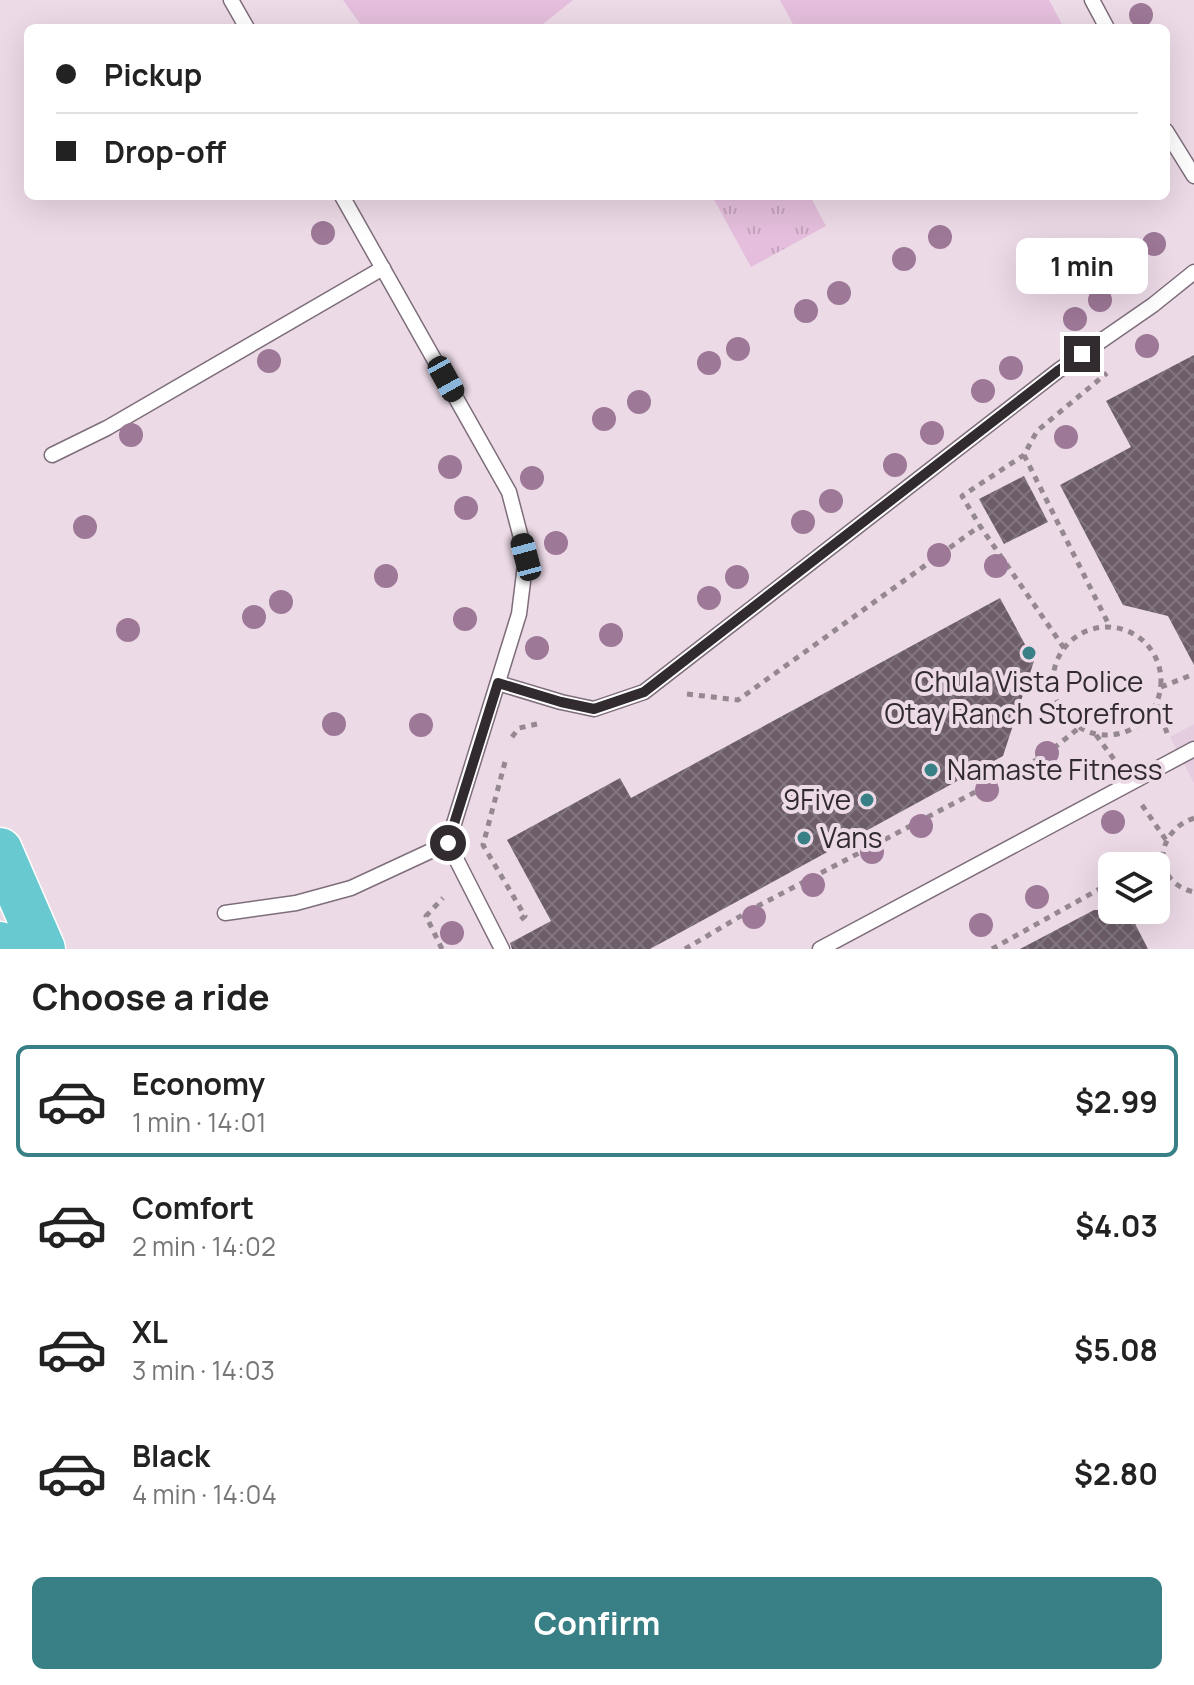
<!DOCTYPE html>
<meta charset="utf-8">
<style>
body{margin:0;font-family:Manrope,sans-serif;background:#f2f2f2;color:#222;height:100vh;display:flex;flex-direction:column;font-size:30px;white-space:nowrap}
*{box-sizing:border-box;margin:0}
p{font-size:26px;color:#767676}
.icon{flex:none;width:44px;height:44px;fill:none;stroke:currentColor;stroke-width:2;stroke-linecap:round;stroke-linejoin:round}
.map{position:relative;height:949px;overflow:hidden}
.side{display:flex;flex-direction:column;background:#fff;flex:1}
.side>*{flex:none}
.banner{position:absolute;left:24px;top:24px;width:1146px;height:176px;border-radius:12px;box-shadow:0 8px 32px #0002;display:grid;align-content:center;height:176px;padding:0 32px;background:#fff}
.fabs{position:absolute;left:1098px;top:852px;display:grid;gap:16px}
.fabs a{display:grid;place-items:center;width:72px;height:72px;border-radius:12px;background:#fff;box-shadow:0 8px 32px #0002;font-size:40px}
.end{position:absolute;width:36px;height:36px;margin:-18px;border:10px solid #312b30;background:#fff;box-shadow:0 0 0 4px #fff}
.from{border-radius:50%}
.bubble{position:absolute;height:56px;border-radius:12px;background:#fff;box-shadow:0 8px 32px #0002;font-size:26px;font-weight:700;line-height:56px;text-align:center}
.car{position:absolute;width:24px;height:48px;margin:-24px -12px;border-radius:10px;box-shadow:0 0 6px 2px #0007;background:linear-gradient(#222 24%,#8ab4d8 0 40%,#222 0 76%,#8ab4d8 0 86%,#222 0)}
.banner b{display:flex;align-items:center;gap:28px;height:76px;font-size:30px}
.banner b+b{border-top:2px solid #e0e0e0}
.banner i{width:20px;height:20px;background:#222}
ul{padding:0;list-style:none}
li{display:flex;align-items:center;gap:24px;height:112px;margin:0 16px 12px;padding:0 16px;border:4px solid transparent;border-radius:12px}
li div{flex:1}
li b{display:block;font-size:30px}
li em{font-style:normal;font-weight:700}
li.active{border-color:#388085}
li>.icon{width:72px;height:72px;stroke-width:1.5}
h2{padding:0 32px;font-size:36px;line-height:96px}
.action{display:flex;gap:16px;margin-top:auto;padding:16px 32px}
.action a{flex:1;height:92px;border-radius:12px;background:#388085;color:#fff;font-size:32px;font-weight:700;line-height:92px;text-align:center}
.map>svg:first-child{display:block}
</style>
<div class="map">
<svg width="1194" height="949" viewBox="0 0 1194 949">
<defs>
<pattern id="park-tufts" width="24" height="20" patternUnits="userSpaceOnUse" patternTransform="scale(2)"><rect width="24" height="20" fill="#e4bedc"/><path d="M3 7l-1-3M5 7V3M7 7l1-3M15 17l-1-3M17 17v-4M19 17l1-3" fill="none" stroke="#c4a3bd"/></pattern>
<pattern id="building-cross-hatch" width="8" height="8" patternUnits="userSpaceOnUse" patternTransform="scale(2)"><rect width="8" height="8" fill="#6c5d69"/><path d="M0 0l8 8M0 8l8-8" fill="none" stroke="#81767f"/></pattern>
</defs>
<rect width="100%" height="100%" fill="#ecdae7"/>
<polygon fill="#e5cde0" points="1194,724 1194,783 1170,737"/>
<polygon fill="url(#park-tufts)" points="712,196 810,196 826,226 751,267"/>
<g fill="#e4bedc">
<polygon points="343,0 573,0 538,28 363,28"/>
<polygon points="780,0 1049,0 1064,28 795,28"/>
</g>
<g fill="url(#building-cross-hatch)">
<polygon points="1194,355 1194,665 1168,616 1123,605 1060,485 1131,447 1106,401"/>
<polygon points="1024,476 1048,522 1004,544 979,499"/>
<polygon points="1000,598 1034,661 1003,756 650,949 512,949 510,943 551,921 507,840 620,778 631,798"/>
<polygon points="1094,910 1128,910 1148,949 1020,949"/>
</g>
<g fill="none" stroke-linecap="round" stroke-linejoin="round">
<g stroke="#7e6e7b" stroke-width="17">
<g id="service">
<polyline points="231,0 247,28"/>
<polyline points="1092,0 1107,28"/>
<polyline points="1166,131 1194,176"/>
<polyline points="342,196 509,492 526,557 519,614 448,843 502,949"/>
<polyline points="52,455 107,428 383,268"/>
<polyline points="498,683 561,702 594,709 644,692 1059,370 1153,305 1194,272"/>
<polyline points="225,913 296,903 351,888 448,843"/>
<polyline points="820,949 1194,749"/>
</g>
</g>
<g stroke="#fff" stroke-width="47">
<g id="motorway">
<polyline points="0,850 43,949"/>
<polyline points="0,944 2,949"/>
</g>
</g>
<g stroke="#958891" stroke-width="5" stroke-dasharray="6 6" stroke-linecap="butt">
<polyline points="1024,455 1110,627"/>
<circle cx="1107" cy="681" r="54"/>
<polyline points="1064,648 980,526 962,496 1024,455 1037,431 1107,373"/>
<polyline points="1161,687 1194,674"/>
<polyline points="687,694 738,700 980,526"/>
<polyline points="1157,705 1167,733"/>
<polyline points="1096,735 1116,762"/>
<polyline points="512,737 519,728 537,724"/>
<polyline points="505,762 483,845 525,916 518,922"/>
<polyline points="1142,805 1166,840"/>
<path d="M1194,818c-40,14 -43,64 0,74"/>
<polyline points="442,949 426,916 443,898"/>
<polyline points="685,949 756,907 1044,756 1079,728"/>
<polyline points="992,949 1112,882"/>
</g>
<use href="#service" stroke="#fff" stroke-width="14"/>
<use href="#motorway" stroke="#68cad0" stroke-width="44"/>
</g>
<g fill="#9d7897">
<circle cx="1141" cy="15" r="12"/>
<circle cx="323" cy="233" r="12"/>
<circle cx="940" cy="237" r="12"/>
<circle cx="1154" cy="244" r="12"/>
<circle cx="904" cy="259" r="12"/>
<circle cx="839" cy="293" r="12"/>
<circle cx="1100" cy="300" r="12"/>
<circle cx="806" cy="311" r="12"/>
<circle cx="1075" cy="319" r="12"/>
<circle cx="1147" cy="346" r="12"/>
<circle cx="738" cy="349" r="12"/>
<circle cx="269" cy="361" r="12"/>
<circle cx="709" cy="363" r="12"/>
<circle cx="1011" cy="368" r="12"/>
<circle cx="983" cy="391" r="12"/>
<circle cx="639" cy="402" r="12"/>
<circle cx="604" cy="419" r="12"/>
<circle cx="932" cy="433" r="12"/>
<circle cx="131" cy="435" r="12"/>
<circle cx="1066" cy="437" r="12"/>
<circle cx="895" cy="465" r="12"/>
<circle cx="450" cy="467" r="12"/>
<circle cx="532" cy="478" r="12"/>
<circle cx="831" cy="501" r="12"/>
<circle cx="466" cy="508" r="12"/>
<circle cx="803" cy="522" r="12"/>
<circle cx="85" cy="527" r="12"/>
<circle cx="556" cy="543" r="12"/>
<circle cx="939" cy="555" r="12"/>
<circle cx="996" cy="566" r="12"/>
<circle cx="386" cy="576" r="12"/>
<circle cx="737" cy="577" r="12"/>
<circle cx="709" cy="598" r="12"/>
<circle cx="281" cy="602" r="12"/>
<circle cx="254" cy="617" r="12"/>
<circle cx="465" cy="619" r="12"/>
<circle cx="128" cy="630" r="12"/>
<circle cx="611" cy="635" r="12"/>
<circle cx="537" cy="648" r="12"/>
<circle cx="334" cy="724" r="12"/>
<circle cx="421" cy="725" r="12"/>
<circle cx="1047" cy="753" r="12"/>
<circle cx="987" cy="790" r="12"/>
<circle cx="1113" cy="822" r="12"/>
<circle cx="921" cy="826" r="12"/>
<circle cx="872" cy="852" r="12"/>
<circle cx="813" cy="885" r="12"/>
<circle cx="1037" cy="897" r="12"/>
<circle cx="754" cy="917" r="12"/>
<circle cx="981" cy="925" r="12"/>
<circle cx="452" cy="933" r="12"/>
</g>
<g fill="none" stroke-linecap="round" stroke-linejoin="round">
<polyline stroke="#312b30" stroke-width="10" points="448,843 498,683 561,702 594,709 644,692 1059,370 1082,354"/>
</g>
<g fill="#388085" stroke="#ecdae7" stroke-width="3">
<circle cx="1029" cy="653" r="8"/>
<circle cx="931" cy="770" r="8"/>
<circle cx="867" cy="800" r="8"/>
<circle cx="804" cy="838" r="8"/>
</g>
<g text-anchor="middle" stroke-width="8" stroke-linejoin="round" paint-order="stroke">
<g font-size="28" fill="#312b30" stroke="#ecdae7" text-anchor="start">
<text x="1029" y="692" text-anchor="middle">Chula Vista Police<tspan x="1029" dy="32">Otay Ranch Storefront</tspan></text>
<text x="947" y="780">Namaste Fitness</text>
<text x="851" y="810" text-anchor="end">9Five</text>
<text x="820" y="848">Vans</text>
</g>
</g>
</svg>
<div class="fabs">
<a><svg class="icon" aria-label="layers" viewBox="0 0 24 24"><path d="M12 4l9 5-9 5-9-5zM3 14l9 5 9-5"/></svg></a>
</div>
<i class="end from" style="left:448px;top:843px"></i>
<i class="end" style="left:1082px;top:354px"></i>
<div class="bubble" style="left:1016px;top:238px;width:132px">1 min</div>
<i class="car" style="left:446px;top:379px;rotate:151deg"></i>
<i class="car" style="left:526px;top:557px;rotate:345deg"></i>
<div class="banner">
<b><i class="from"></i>Pickup</b>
<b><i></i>Drop-off</b>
</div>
</div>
<section class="side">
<h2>Choose a ride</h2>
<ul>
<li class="active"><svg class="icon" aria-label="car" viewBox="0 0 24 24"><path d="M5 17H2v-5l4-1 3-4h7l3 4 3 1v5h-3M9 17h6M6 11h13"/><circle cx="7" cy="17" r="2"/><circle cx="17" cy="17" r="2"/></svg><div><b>Economy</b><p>1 min · 14:01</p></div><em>$2.99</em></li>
<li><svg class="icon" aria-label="car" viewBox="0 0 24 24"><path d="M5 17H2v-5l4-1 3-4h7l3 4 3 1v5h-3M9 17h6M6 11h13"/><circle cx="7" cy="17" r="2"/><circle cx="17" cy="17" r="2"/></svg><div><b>Comfort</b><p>2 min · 14:02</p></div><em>$4.03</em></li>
<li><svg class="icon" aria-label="car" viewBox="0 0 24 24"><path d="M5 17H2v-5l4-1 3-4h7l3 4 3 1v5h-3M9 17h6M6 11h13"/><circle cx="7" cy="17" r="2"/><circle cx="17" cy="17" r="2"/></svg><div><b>XL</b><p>3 min · 14:03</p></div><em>$5.08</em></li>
<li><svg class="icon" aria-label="car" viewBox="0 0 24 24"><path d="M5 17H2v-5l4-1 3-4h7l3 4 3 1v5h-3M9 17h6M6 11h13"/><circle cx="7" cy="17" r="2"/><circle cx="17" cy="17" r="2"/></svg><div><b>Black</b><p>4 min · 14:04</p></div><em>$2.80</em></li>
</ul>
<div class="action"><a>Confirm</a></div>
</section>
